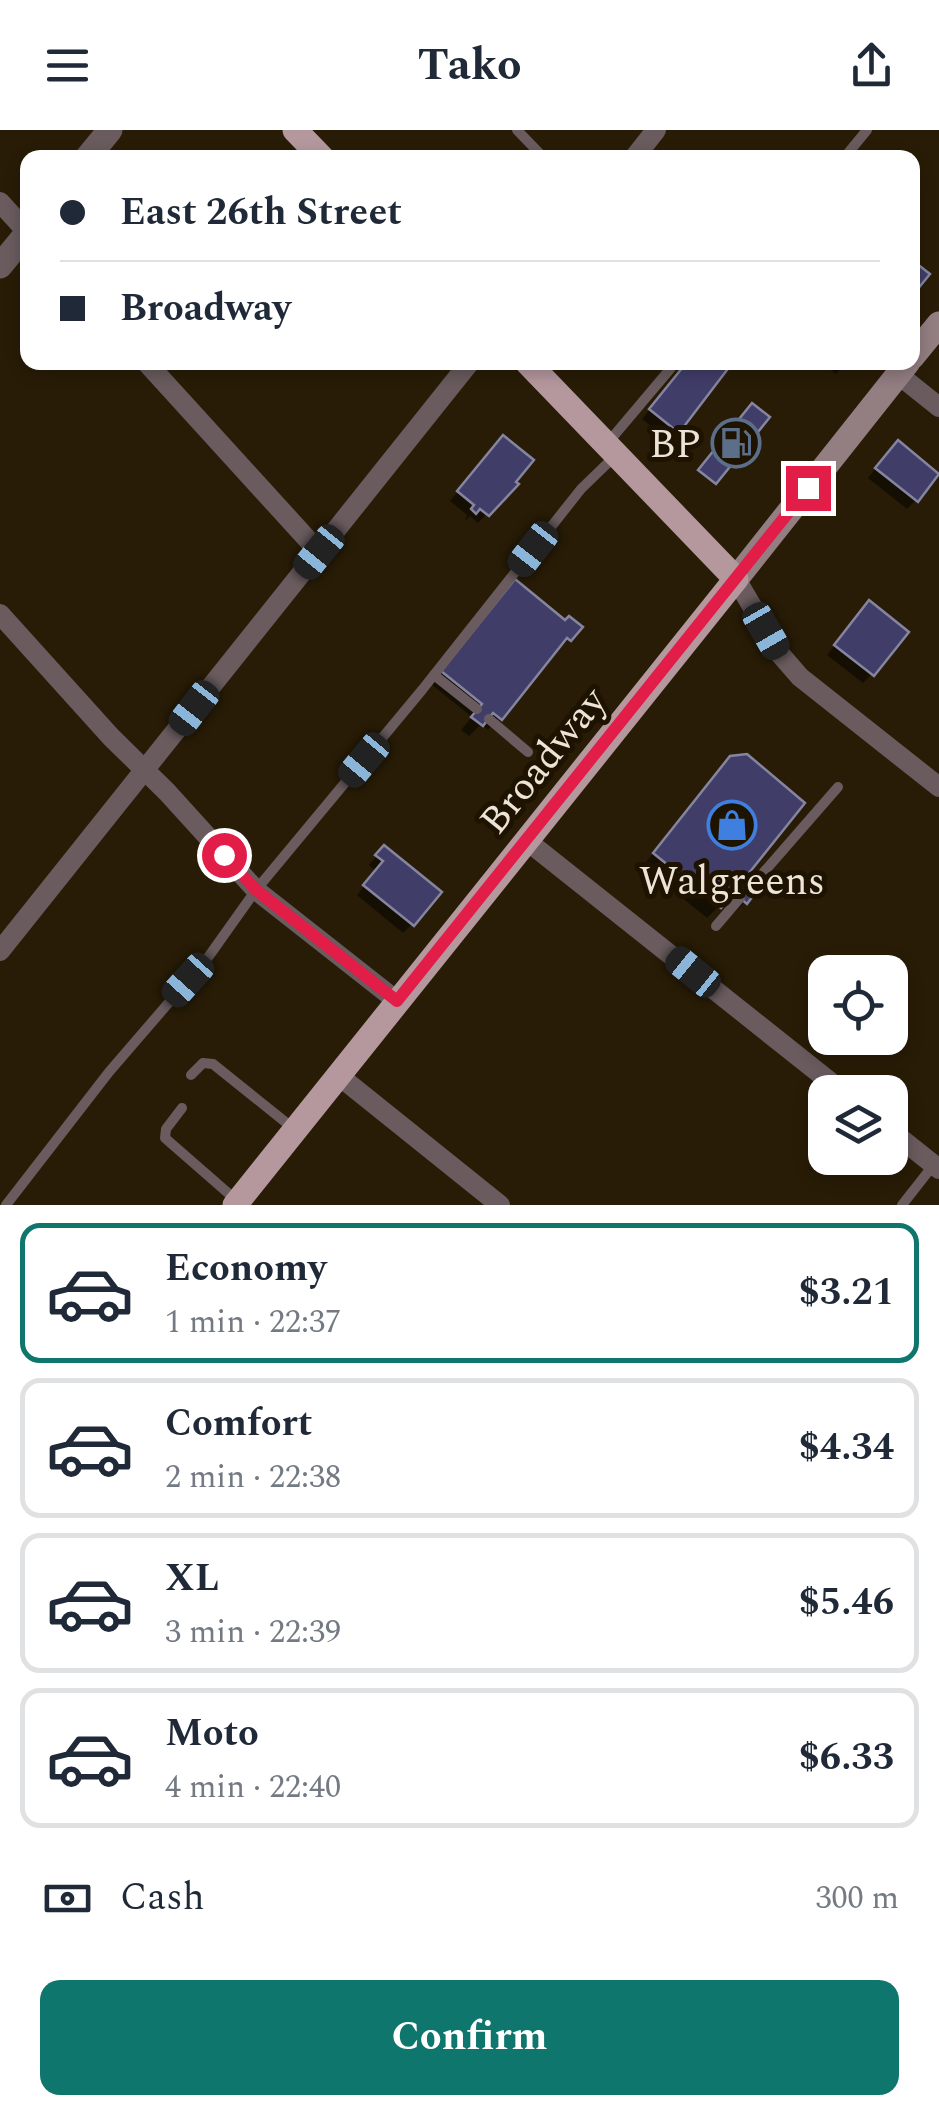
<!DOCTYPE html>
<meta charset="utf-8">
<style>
body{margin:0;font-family:Spectral,serif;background:#f2f2f3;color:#1f2937;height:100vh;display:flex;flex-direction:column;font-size:38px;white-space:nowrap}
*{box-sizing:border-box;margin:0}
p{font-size:32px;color:#747a83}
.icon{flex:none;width:55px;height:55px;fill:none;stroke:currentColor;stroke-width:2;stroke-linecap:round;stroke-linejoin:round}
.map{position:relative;height:1075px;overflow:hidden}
.details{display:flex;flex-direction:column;background:#fff;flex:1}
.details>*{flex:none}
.hud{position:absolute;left:20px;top:20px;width:900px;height:220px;border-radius:20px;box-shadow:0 5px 15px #0003;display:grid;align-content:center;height:220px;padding:0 40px;background:#fff}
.controls{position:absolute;left:808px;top:825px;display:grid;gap:20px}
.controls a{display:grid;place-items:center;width:100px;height:100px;border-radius:20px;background:#fff;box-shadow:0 5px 15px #0003;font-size:50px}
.end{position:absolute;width:45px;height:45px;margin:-22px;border:12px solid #e11d48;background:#fff;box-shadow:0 0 0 5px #fff}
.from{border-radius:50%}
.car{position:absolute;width:30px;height:60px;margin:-30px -15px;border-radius:12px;box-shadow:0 0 8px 2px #0007;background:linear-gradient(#222 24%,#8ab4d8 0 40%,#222 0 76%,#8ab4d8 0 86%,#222 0)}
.hud b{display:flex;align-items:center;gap:35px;height:95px;font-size:38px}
.hud b+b{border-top:2px solid #e0e1e3}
.hud i{width:25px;height:25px;background:#1f2937}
ul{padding:18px 0 0;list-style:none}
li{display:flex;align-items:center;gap:30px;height:140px;margin:0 20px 15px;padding:0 20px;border:5px solid #e0e1e3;border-radius:20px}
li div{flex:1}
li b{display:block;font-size:38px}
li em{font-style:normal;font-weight:700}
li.selected{border-color:#0f766e}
li>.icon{width:90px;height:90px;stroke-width:1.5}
.pay{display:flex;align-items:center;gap:25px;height:110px;padding:0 40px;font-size:38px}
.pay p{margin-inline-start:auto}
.action{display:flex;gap:20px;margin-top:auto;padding:20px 40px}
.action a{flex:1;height:115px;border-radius:20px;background:#0f766e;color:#fff;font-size:40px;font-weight:700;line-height:115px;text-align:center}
header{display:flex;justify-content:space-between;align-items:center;height:130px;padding:0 40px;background:#fff;font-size:45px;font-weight:700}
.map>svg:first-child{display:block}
</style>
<header><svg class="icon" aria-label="menu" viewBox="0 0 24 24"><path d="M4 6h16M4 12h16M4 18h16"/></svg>Tako<svg class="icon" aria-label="share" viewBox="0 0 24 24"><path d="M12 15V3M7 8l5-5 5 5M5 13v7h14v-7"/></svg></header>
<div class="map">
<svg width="939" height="1075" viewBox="0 0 939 1075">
<rect width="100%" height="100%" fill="#281c06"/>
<g fill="#0007">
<polygon points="689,232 677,301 669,310 642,289"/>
<polygon points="821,232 847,232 836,244"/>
<polygon points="494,317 515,354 478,393 470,386 465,391 467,385 450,371"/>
<polygon points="889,322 916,370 907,379 868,348"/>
<polygon points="503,465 579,497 557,522 555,520 488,600 481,594 469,606 461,600 472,587 431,554"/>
<polygon points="861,482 872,544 863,553 827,525"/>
<polygon points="719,641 746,743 745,772 733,784 721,774 707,788 643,736"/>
<polygon points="384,718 412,794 403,803 357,765 376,741 369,735"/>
</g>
<g fill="#403e69" stroke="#85859f" stroke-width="2.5">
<polygon points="912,130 930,144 912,166"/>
<polygon points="687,232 718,232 727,240 679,303 649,279"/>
<polygon points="752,273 770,287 716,354 698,340"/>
<polygon points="503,305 534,330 516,352 519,354 489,386 480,379 476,384 471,379 474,375 457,361"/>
<polygon points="898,310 939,344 918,372 875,338"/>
<polygon points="515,449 565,490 569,486 583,497 571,511 567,508 502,590 493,583 483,596 471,587 482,574 441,541"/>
<polygon points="869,470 909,502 874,546 834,515"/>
<polygon points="747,624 805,673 749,743 762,754 747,774 734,763 721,778 653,723 730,626"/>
<polygon points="384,715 442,762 414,796 363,755 383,731 375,725"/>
</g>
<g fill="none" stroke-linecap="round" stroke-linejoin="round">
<g stroke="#695b5e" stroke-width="10">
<polyline points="517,0 544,28"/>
<polyline points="844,28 867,0"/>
<polyline points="606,315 676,232"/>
<polyline points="434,545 477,579"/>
<polyline points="489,589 528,622"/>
<polyline points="757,750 838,657"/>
<polyline points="716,796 740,768"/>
<polyline points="191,945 203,933 213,934 294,999"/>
<polyline points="182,978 166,999 165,1008 236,1070"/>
<polyline points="6,1075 109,942 209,826 256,760 422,560 581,359 615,326"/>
<polyline points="902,1075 935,1033"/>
</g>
<g stroke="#695b5e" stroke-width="20">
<polyline points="634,28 656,0"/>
<polyline points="0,72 28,103"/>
<polyline points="146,232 319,422"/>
<polyline points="899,245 939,277"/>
<polyline points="736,449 780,524 800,547 939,657"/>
<polyline points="0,484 111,607 167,662 256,760 397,871"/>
<polyline points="526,710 843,962"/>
<polyline points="0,821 470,232"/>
<polyline points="338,945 500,1075"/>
<polyline points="890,1000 939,1039"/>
</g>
<g stroke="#695b5e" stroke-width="25">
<polyline points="87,28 110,0"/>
<polyline points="0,136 28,102"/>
</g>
<g stroke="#937e82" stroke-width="25">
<polyline points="912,227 939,194"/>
<polyline points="736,449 908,232"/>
</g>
<g stroke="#b4989e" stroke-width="25">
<polyline points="295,0 322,28"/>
<polyline points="235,1075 736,449 527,232"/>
</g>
</g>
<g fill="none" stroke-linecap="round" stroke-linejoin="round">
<polyline stroke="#e11d48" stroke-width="12" points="224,725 256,760 397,871 808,358"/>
</g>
<defs>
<g id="fuel-ring" transform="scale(2.5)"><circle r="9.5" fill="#1e1300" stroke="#5c6f8a" stroke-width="1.5"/><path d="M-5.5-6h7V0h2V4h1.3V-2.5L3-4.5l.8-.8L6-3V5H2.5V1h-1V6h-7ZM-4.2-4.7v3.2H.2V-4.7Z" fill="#5c6f8a"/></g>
<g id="shop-ring" transform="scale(2.5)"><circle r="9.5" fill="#1e1300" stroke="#3f7fe0" stroke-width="1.5"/><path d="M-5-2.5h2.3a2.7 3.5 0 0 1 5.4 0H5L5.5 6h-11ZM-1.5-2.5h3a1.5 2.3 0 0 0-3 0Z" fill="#3f7fe0"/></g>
</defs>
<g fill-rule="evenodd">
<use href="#fuel-ring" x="736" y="313"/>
<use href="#shop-ring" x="732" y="695"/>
</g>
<g text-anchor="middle" stroke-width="10" stroke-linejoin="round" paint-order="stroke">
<g font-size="40" fill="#ece4d7" stroke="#1e1300" text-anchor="end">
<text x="701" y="327">BP</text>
<text x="732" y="764" text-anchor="middle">Walgreens</text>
</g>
<g font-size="40" fill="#ece4d7" stroke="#1e1300">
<text transform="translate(542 630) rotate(-51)" y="14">Broadway</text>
</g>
</g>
</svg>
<div class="controls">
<a><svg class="icon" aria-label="locate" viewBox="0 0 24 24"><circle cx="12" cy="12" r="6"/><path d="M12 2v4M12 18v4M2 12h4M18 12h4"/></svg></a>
<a><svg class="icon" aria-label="layers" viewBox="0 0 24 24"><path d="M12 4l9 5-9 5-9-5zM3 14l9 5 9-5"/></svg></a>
</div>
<i class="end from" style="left:224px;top:725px"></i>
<i class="end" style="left:808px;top:358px"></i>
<i class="car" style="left:533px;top:419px;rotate:218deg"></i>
<i class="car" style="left:319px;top:422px;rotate:219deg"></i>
<i class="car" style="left:766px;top:501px;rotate:150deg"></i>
<i class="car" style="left:194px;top:578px;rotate:218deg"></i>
<i class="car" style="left:364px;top:630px;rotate:220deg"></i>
<i class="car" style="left:693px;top:842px;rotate:309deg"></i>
<i class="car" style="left:188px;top:850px;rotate:222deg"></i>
<div class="hud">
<b><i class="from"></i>East 26th Street</b>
<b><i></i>Broadway</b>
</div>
</div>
<section class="details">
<ul>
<li class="selected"><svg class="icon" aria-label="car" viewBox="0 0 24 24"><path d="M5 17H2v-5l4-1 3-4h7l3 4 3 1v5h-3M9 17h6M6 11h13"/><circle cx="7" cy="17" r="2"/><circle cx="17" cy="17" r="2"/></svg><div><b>Economy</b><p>1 min · 22:37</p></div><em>$3.21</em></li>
<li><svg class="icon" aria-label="car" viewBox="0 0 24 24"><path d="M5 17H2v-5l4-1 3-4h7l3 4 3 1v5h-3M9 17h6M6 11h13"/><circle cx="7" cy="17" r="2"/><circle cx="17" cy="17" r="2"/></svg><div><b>Comfort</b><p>2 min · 22:38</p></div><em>$4.34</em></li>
<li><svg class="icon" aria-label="car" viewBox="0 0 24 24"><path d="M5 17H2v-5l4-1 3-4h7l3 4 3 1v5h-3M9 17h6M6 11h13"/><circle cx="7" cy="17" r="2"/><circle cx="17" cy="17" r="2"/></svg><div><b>XL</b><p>3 min · 22:39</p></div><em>$5.46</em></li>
<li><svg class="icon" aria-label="car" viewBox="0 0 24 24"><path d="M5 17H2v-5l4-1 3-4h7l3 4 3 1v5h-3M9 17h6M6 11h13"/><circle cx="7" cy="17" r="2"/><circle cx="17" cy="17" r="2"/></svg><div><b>Moto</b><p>4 min · 22:40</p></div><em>$6.33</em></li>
</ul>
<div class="pay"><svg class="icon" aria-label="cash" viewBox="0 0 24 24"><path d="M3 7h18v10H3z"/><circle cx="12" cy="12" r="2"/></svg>Cash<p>300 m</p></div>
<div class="action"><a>Confirm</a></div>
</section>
